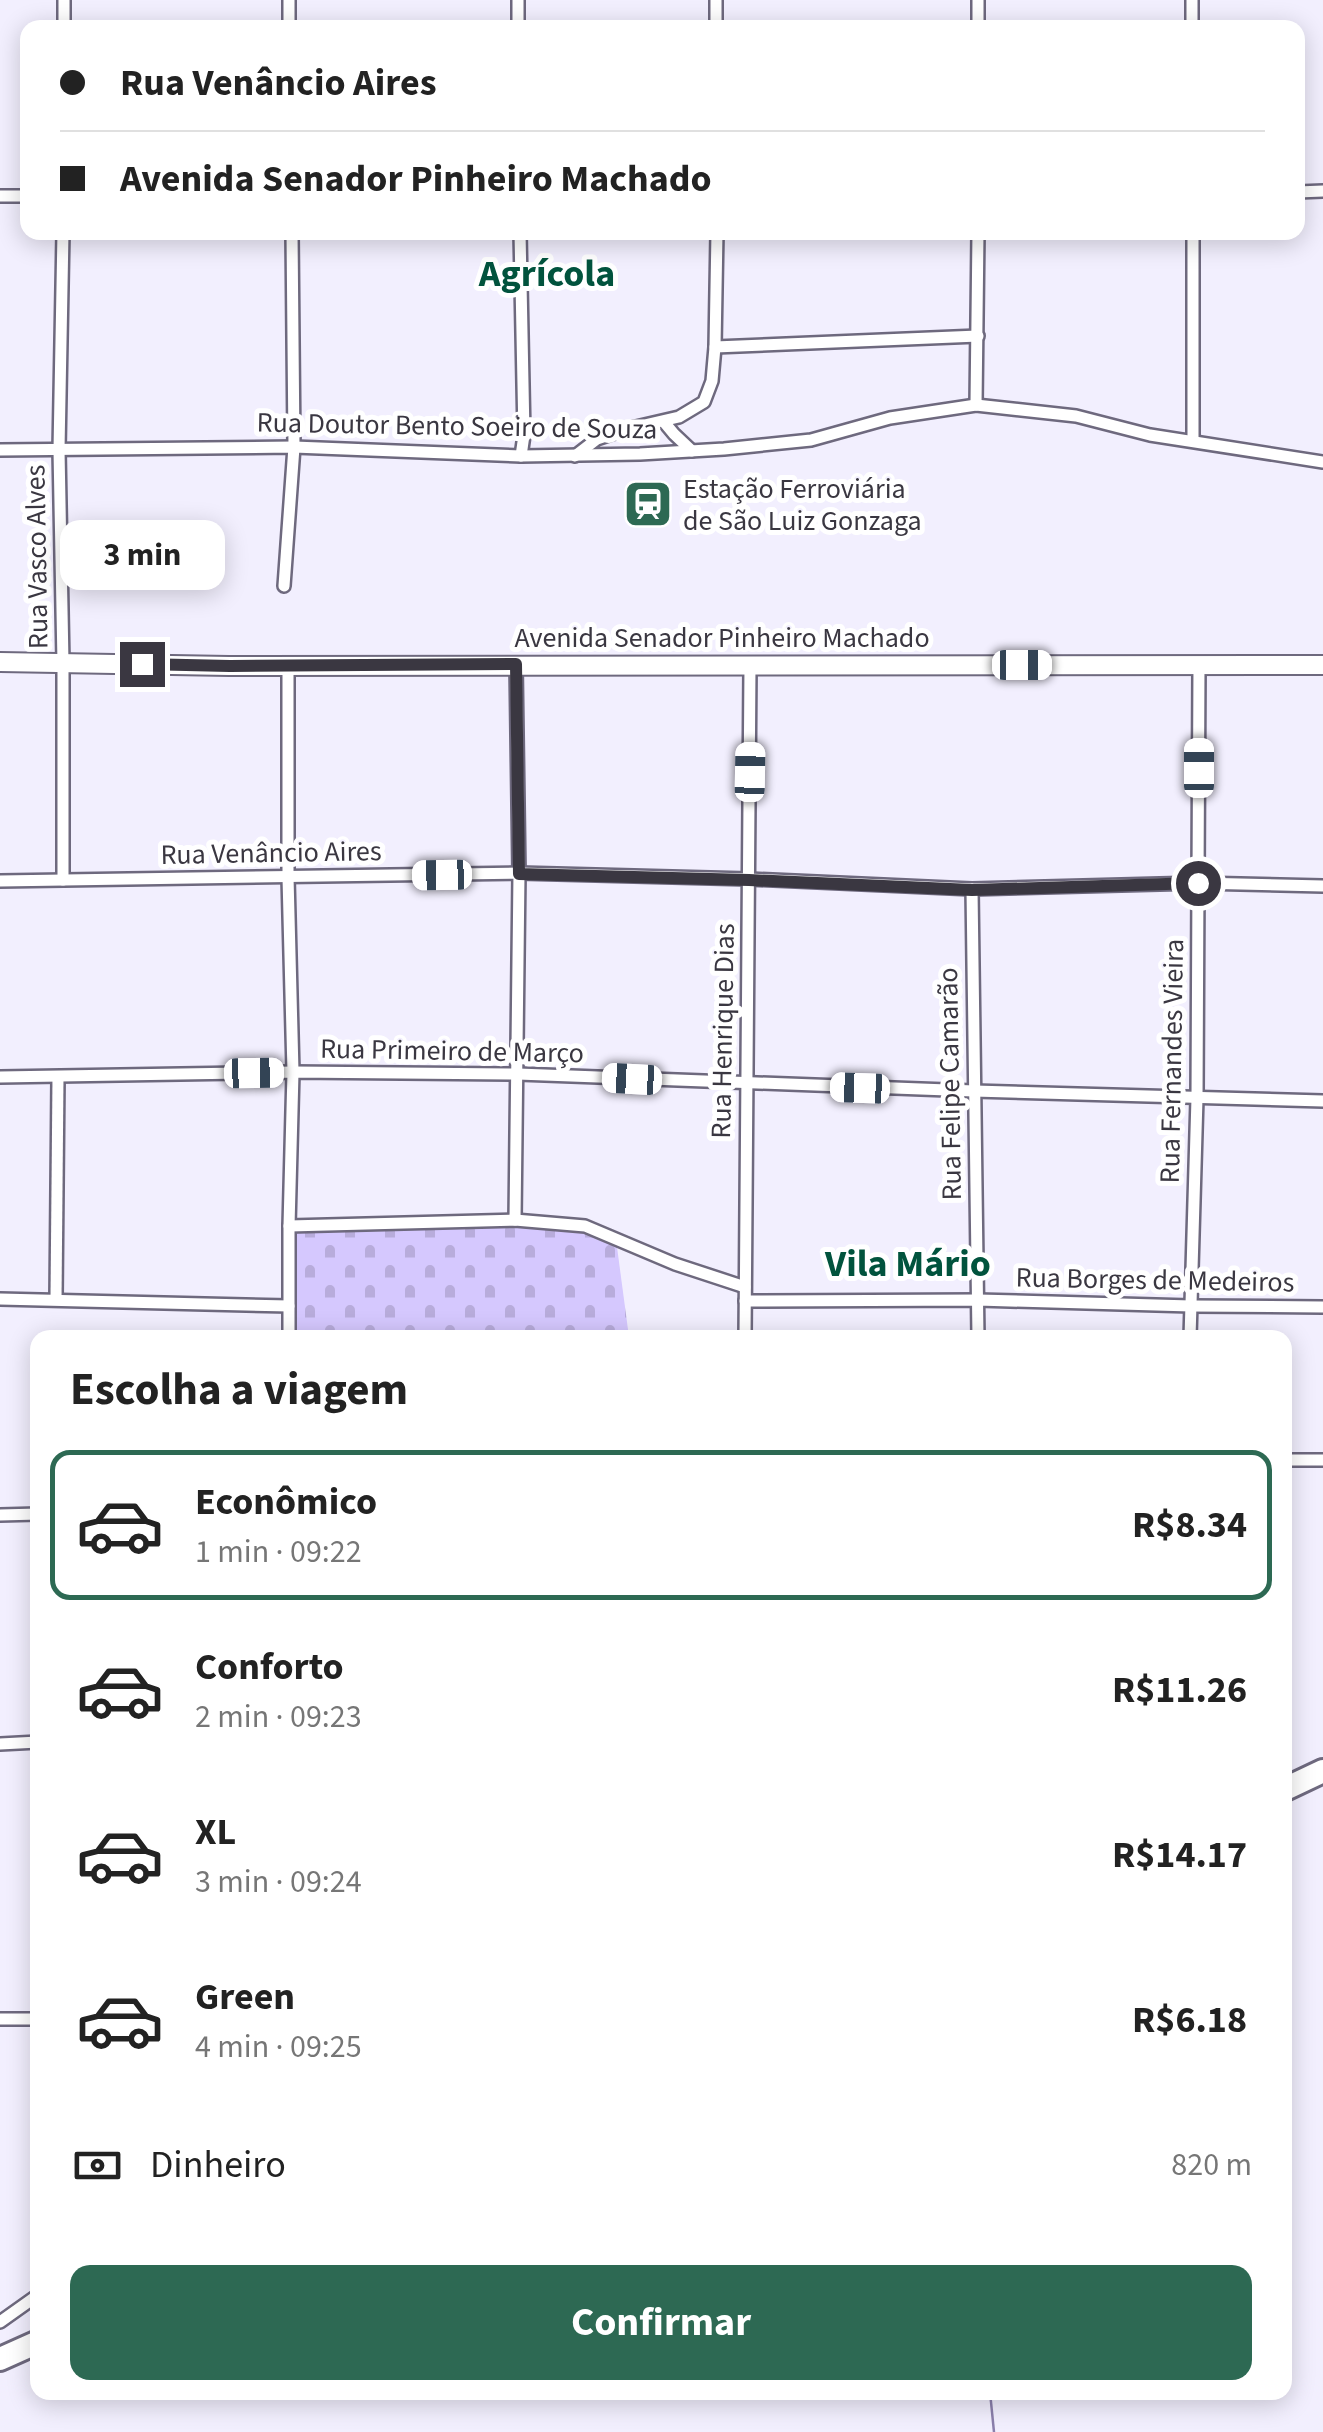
<!DOCTYPE html>
<html lang="pt">
<meta charset="utf-8">
<style>
body{margin:0;font-family:"Source Sans 3",sans-serif;background:#f6f6f6;color:#222;height:100vh;display:flex;flex-direction:column;font-size:38px;white-space:nowrap}
*{box-sizing:border-box;margin:0}
p{font-size:32px;color:#767676}
.icon{flex:none;width:55px;height:55px;fill:none;stroke:currentColor;stroke-width:2;stroke-linecap:round;stroke-linejoin:round}
.map{position:relative;flex:1;overflow:hidden}
.details{position:absolute;left:30px;top:1330px;width:1262px;height:1070px;display:flex;flex-direction:column;background:#fff;border-radius:20px;box-shadow:0 5px 25px #0003}
.details>*{flex:none}
.guide{position:absolute;left:20px;top:20px;width:1285px;height:220px;border-radius:20px;box-shadow:0 5px 25px #0003;display:grid;align-content:center;height:220px;padding:0 40px;background:#fff}
.end{position:absolute;width:45px;height:45px;margin:-22px;border:12px solid #3a3741;background:#fff;box-shadow:0 0 0 5px #fff}
.from{border-radius:50%}
.bubble{position:absolute;height:70px;border-radius:20px;background:#fff;box-shadow:0 5px 25px #0003;font-size:32px;font-weight:700;line-height:70px;text-align:center}
.car{position:absolute;width:30px;height:60px;margin:-30px -15px;border-radius:12px;box-shadow:0 0 8px 2px #0007;background:linear-gradient(#fff 24%,#345 0 40%,#fff 0 76%,#345 0 86%,#fff 0)}
.guide b{display:flex;align-items:center;gap:35px;height:95px;font-size:38px}
.guide b+b{border-top:2px solid #e0e0e0}
.guide i{width:25px;height:25px;background:#222}
ul{padding:0;list-style:none}
li{display:flex;align-items:center;gap:30px;height:150px;margin:0 20px 15px;padding:0 20px;border:5px solid transparent;border-radius:20px}
li div{flex:1}
li b{display:block;font-size:38px}
li em{font-style:normal;font-weight:700}
li.current{border-color:#2d6953}
li>.icon{width:90px;height:90px;stroke-width:1.5}
h2{padding:0 40px;font-size:45px;line-height:120px}
.pay{display:flex;align-items:center;gap:25px;height:110px;padding:0 40px;font-size:38px}
.pay p{margin-inline-start:auto}
.primary-button{display:flex;gap:20px;margin-top:auto;padding:20px 40px}
.primary-button a{flex:1;height:115px;border-radius:20px;background:#2d6953;color:#fff;font-size:40px;font-weight:700;line-height:115px;text-align:center}
.map>svg:first-child{display:block}
</style>
<div class="map">
<svg width="1323" height="2432" viewBox="0 0 1323 2432">
<defs>
<pattern id="cemetery-stones" width="16" height="16" patternUnits="userSpaceOnUse" patternTransform="scale(2.5)"><rect width="16" height="16" fill="#d5c8fe"/><path d="M2 7V4a2 2 0 0 1 4 0v3zM10 15v-3a2 2 0 0 1 4 0v3z" fill="#b8acdb"/></pattern>
</defs>
<rect width="100%" height="100%" fill="#f2effe"/>
<polygon fill="url(#cemetery-stones)" points="516,1222 586,1228 617,1247 629,1337 292,1337 291,1228"/>
<g fill="none" stroke-linecap="round" stroke-linejoin="round">
<polyline stroke="#8b7fac" stroke-width="2.5" points="990,2392 994,2432"/>
<g stroke="#6e697e" stroke-width="16">
<g id="street">
<polyline points="289,0 289,28"/>
<polyline points="518,0 518,28"/>
<polyline points="716,0 716,28"/>
<polyline points="1192,0 1192,28"/>
<polyline points="64,28 64,0"/>
<polyline points="978,28 978,0"/>
<polyline points="1298,192 1323,191"/>
<polyline points="0,196 28,196"/>
<polyline points="63,232 59,450 63,663 63,880"/>
<polyline points="520,232 524,435 521,456"/>
<polyline points="715,347 978,336"/>
<polyline points="976,405 978,232"/>
<polyline points="664,422 674,434 692,451"/>
<polyline points="1193,440 1193,232"/>
<polyline points="0,450 294,447 521,456 640,454 724,449 811,440 890,418 976,405 1076,416 1150,435 1323,462"/>
<polyline points="575,456 597,439 627,429 679,417 704,402 712,381 715,347 717,232"/>
<polyline points="284,586 294,447 292,232"/>
<polyline points="288,665 288,877 293,1072 289,1226 289,1338"/>
<polyline points="0,881 519,873 749,879 972,889 1198,883 1323,886"/>
<polyline points="972,889 978,1338"/>
<polyline points="0,1077 293,1072 518,1074 974,1091 1323,1101"/>
<polyline points="515,1220 519,873 516,664"/>
<polyline points="289,1226 515,1220 585,1226 675,1264 745,1287"/>
<polyline points="0,1299 289,1306"/>
<polyline points="56,1299 58,1077"/>
<polyline points="745,1301 978,1300 1191,1306 1323,1307"/>
<polyline points="745,1338 750,666"/>
<polyline points="1190,1338 1197,1098 1199,664"/>
<polyline points="1285,1460 1323,1460"/>
<polyline points="0,1515 38,1514"/>
<polyline points="0,1744 38,1742"/>
<polyline points="0,2019 38,2019"/>
<polyline points="0,2322 38,2295"/>
</g>
</g>
<g stroke="#6e697e" stroke-width="22">
<polyline id="secondary" points="0,662 229,666 1323,665"/>
</g>
<g stroke="#6e697e" stroke-width="28">
<g id="highway">
<polyline points="1285,1789 1323,1771"/>
<polyline points="0,2359 38,2342"/>
</g>
</g>
<use href="#street" stroke="#fff" stroke-width="11"/>
<use href="#secondary" stroke="#fff" stroke-width="18"/>
<use href="#highway" stroke="#fff" stroke-width="22"/>
</g>
<g fill="none" stroke-linecap="round" stroke-linejoin="round">
<polyline stroke="#3a3741" stroke-width="12" points="142,664 230,666 516,664 519,874 749,880 972,890 1198,883"/>
</g>
<defs>
<g id="station-square" transform="scale(2.5)"><rect x="-9" y="-9" width="18" height="18" rx="4" fill="#2d6953" stroke="#fff"/><path d="M-3-6H3Q5-6 5-4V2Q5 4 3 4L4.5 6H3L1.5 4h-3L-3 6H-4.5L-3 4Q-5 4-5 2V-4Q-5-6-3-6ZM-3.5-4v3h7v-3ZM-3.5 1v1.5H-2V1ZM2 1v1.5H3.5V1Z" fill="#fff"/></g>
</defs>
<g fill-rule="evenodd">
<use href="#station-square" x="648" y="504"/>
</g>
<g text-anchor="middle" stroke-width="10" stroke-linejoin="round" paint-order="stroke">
<g font-size="28" fill="#3a3741" stroke="#fff">
<text transform="translate(457 425) rotate(1)" y="10">Rua Doutor Bento Soeiro de Souza</text>
<text transform="translate(36 557) rotate(-91)" y="10">Rua Vasco Alves</text>
<text x="722" y="647">Avenida Senador Pinheiro Machado</text>
<text transform="translate(271 852) rotate(-1)" y="10">Rua Venâncio Aires</text>
<text transform="translate(722 1031) rotate(-89)" y="10">Rua Henrique Dias</text>
<text transform="translate(452 1050) rotate(1)" y="10">Rua Primeiro de Março</text>
<text transform="translate(1171 1061) rotate(-89)" y="10">Rua Fernandes Vieira</text>
<text transform="translate(949 1084) rotate(-91)" y="10">Rua Felipe Camarão</text>
<text transform="translate(1155 1279) rotate(1)" y="10">Rua Borges de Medeiros</text>
</g>
<g font-size="28" fill="#3a3741" stroke="#fff" text-anchor="start">
<text x="683" y="498">Estação Ferroviária<tspan x="683" dy="32">de São Luiz Gonzaga</tspan></text>
</g>
<g font-size="38" font-weight="bold" fill="#01533d" stroke="#fff">
<text x="547" y="286">Agrícola</text>
<text x="908" y="1276">Vila Mário</text>
</g>
</g>
</svg>
<i class="end from" style="left:1198px;top:883px"></i>
<i class="end" style="left:142px;top:664px"></i>
<div class="bubble" style="left:60px;top:520px;width:165px">3 min</div>
<i class="car" style="left:1022px;top:665px;rotate:90deg"></i>
<i class="car" style="left:1199px;top:768px;rotate:0deg"></i>
<i class="car" style="left:750px;top:772px;rotate:1deg"></i>
<i class="car" style="left:442px;top:875px;rotate:269deg"></i>
<i class="car" style="left:254px;top:1073px;rotate:89deg"></i>
<i class="car" style="left:632px;top:1079px;rotate:273deg"></i>
<i class="car" style="left:860px;top:1088px;rotate:272deg"></i>
<div class="guide">
<b><i class="from"></i>Rua Venâncio Aires</b>
<b><i></i>Avenida Senador Pinheiro Machado</b>
</div>
<section class="details">
<h2>Escolha a viagem</h2>
<ul>
<li class="current"><svg class="icon" aria-label="car" viewBox="0 0 24 24"><path d="M5 17H2v-5l4-1 3-4h7l3 4 3 1v5h-3M9 17h6M6 11h13"/><circle cx="7" cy="17" r="2"/><circle cx="17" cy="17" r="2"/></svg><div><b>Econômico</b><p>1 min · 09:22</p></div><em>R$8.34</em></li>
<li><svg class="icon" aria-label="car" viewBox="0 0 24 24"><path d="M5 17H2v-5l4-1 3-4h7l3 4 3 1v5h-3M9 17h6M6 11h13"/><circle cx="7" cy="17" r="2"/><circle cx="17" cy="17" r="2"/></svg><div><b>Conforto</b><p>2 min · 09:23</p></div><em>R$11.26</em></li>
<li><svg class="icon" aria-label="car" viewBox="0 0 24 24"><path d="M5 17H2v-5l4-1 3-4h7l3 4 3 1v5h-3M9 17h6M6 11h13"/><circle cx="7" cy="17" r="2"/><circle cx="17" cy="17" r="2"/></svg><div><b>XL</b><p>3 min · 09:24</p></div><em>R$14.17</em></li>
<li><svg class="icon" aria-label="car" viewBox="0 0 24 24"><path d="M5 17H2v-5l4-1 3-4h7l3 4 3 1v5h-3M9 17h6M6 11h13"/><circle cx="7" cy="17" r="2"/><circle cx="17" cy="17" r="2"/></svg><div><b>Green</b><p>4 min · 09:25</p></div><em>R$6.18</em></li>
</ul>
<div class="pay"><svg class="icon" aria-label="cash" viewBox="0 0 24 24"><path d="M3 7h18v10H3z"/><circle cx="12" cy="12" r="2"/></svg>Dinheiro<p>820 m</p></div>
<div class="primary-button"><a>Confirmar</a></div>
</section>
</div>
